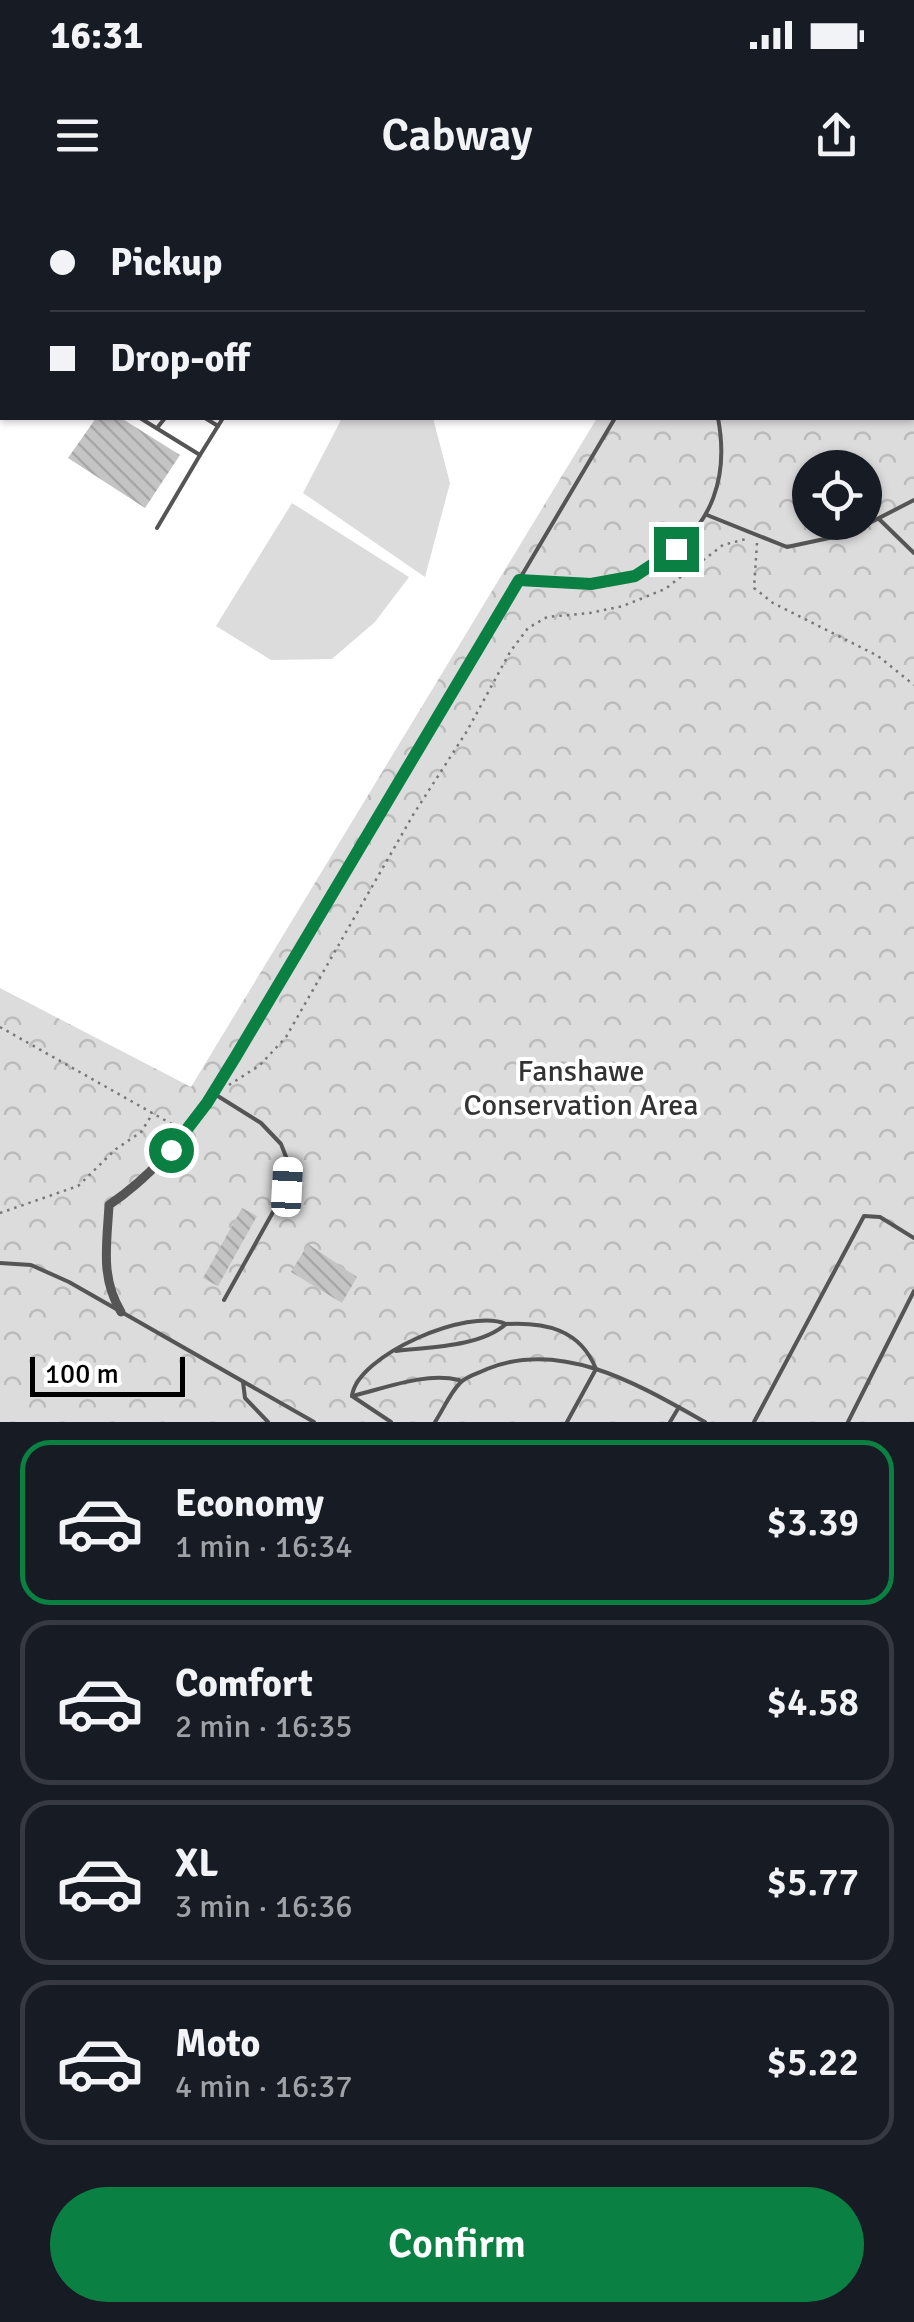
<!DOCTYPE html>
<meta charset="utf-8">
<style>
body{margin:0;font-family:Signika,sans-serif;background:#20242c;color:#f1f3f6;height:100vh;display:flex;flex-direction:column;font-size:38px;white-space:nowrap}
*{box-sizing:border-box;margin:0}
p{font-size:32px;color:#9ea1a6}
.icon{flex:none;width:55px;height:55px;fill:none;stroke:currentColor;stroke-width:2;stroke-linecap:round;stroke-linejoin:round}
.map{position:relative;height:1222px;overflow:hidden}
.panel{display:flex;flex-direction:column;background:#171b24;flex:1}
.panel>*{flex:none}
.top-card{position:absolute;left:0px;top:0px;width:915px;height:220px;box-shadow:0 2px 8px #0004;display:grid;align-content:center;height:220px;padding:0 50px;background:#171b24}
.tools{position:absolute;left:792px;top:250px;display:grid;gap:20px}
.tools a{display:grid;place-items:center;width:90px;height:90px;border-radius:50%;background:#171b24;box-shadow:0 2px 8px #0004;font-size:50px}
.scale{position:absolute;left:30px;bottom:25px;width:155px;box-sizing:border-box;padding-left:10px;border:5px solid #000;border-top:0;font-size:28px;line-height:35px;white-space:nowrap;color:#000;-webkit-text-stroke:8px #fff;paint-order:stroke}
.end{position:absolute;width:45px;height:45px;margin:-22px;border:12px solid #0b8043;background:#fff;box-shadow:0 0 0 5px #fff}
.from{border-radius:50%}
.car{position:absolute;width:30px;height:60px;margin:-30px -15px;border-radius:12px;box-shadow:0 0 8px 2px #0007;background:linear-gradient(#fff 24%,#345 0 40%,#fff 0 76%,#345 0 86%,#fff 0)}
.top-card b{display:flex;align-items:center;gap:35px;height:95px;font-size:38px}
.top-card b+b{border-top:2px solid #363941}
.top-card i{width:25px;height:25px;background:#f1f3f6}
ul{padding:18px 0 0;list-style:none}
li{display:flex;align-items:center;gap:30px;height:165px;margin:0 20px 15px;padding:0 30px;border:5px solid #363941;border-radius:30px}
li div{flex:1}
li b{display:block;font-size:38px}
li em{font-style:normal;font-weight:600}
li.current{border-color:#0b8043}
li>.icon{width:90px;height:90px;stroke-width:1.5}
.primary-button{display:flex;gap:20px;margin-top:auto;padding:20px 50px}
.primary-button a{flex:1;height:115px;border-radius:60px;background:#0b8043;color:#fff;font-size:40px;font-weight:600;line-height:115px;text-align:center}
.status{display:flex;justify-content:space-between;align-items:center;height:70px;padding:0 50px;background:#171b24;direction:ltr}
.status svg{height:28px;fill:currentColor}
header{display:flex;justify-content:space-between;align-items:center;height:130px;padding:0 50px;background:#171b24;font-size:45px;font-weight:600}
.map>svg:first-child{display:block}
</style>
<div class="status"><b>16:31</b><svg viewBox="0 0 49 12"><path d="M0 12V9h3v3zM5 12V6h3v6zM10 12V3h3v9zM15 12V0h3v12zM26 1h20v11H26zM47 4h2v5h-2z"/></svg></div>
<header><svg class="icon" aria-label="menu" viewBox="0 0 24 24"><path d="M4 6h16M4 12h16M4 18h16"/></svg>Cabway<svg class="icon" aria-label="share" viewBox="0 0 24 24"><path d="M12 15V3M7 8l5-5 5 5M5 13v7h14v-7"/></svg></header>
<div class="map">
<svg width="914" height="1222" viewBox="0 0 914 1222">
<defs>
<pattern id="park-crowns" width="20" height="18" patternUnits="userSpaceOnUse" patternTransform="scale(2.5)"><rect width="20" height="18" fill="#dcdcdc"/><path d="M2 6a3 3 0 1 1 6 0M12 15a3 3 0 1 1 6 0" fill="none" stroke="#bbb"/></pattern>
<pattern id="building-back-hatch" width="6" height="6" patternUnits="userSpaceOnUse" patternTransform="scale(2.5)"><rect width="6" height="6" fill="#c4c4c4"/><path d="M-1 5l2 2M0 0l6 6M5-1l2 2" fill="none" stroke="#a7a7a7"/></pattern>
</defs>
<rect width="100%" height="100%" fill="#fff"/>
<path fill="url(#park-crowns)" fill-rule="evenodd" d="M726,0h188v1222h-914v-434l191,99 406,-669h315v-216h-187zM810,268h55v54h-55z"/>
<g fill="#dcdcdc">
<polygon points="342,218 433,218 450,283 425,377 303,293"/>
<polygon points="292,303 409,377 375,422 332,459 271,460 216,426"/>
</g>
<g fill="url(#building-back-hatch)">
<polygon points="96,218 121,218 180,255 145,308 68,258"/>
<polygon points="242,1008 257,1016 218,1086 203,1078"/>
<polygon points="308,1044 357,1077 342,1103 291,1072"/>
</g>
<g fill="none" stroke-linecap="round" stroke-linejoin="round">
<g stroke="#777" stroke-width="2.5" stroke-dasharray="2.5 5" stroke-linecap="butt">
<polyline points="757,343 754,388 773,403 878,456 914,485"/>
<polyline points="0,827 177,927"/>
<polyline points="229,885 260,865 286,837 413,615 467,531 510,452 528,428 547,417 590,413 623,406 665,389 723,345 746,339"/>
<polyline points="0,1013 78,986 116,949 141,932 153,913"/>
</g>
<g stroke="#555" stroke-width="4">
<polyline points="329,2 330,0"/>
<polyline points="140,218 200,255 157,328"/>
<polyline points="205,218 218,226"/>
<path d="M615,218l-96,162c37,2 81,10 116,-5 9,-3 18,-11 27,-16 51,-33 67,-83 56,-141"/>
<polyline points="157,228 165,218"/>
<polyline points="200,255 223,218"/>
<polyline points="707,315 787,347 848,334 914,300"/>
<polyline points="879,319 914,353"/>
<polyline points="213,893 261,923 281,944 288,962 287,987 224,1100"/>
<polyline points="0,1063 31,1065 69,1082 314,1222"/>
<path d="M506,1124c39,-2 74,5 90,45l-29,53"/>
<polyline points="243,1182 245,1198 268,1222"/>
<path d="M352,1196c34,-8 73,-24 107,-16"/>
<path d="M391,1222l-39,-26c5,-41 117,-89 154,-72 -26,23 -77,23 -110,27"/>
<path d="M435,1222c8,-12 15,-29 25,-39 6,-7 19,-10 27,-14 75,-31 154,17 218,53"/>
<polyline points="670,1222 679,1207"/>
<polyline points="754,1222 864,1016 880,1017 914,1038"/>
<polyline points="848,1222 914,1091"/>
</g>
<g stroke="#555" stroke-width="9">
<polyline points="743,2 743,0"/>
<path d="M121,1112c-21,-35 -14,-68 -12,-107 40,-27 70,-62 98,-102l312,-523"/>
</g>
</g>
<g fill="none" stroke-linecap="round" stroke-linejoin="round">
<polyline stroke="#0b8043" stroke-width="12" points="171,950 207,903 236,856 519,380 591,384 635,376 676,349"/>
</g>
<g text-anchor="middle" stroke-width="8" stroke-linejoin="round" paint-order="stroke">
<g font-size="30" fill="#333" stroke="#fff">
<text x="581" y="881">Fanshawe<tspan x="581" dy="34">Conservation Area</tspan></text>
</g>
</g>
</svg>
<div class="tools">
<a><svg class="icon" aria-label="locate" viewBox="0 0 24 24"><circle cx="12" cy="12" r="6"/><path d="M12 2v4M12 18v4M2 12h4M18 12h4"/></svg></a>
</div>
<div class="scale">100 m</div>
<i class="end from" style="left:171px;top:950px"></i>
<i class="end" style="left:676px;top:349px"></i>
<i class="car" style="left:287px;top:987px;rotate:3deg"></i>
<div class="top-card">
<b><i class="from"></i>Pickup</b>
<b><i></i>Drop-off</b>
</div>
</div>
<section class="panel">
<ul>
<li class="current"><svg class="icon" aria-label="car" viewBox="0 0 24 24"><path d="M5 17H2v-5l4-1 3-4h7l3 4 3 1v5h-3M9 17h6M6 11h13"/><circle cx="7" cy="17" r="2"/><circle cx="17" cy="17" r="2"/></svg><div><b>Economy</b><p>1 min · 16:34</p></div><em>$3.39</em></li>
<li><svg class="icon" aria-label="car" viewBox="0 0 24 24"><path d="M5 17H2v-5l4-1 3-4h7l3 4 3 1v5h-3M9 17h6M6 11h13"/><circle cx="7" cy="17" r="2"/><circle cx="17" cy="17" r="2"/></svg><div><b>Comfort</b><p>2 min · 16:35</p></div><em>$4.58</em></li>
<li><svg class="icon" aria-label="car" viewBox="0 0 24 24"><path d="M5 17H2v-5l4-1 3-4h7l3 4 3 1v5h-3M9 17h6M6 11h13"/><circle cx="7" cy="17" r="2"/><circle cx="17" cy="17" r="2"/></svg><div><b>XL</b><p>3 min · 16:36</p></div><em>$5.77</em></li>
<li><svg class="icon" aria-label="car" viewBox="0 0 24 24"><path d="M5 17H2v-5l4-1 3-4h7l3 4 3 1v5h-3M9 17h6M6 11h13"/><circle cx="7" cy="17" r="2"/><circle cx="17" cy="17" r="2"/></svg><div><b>Moto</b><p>4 min · 16:37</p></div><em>$5.22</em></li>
</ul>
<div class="primary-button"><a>Confirm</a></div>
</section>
